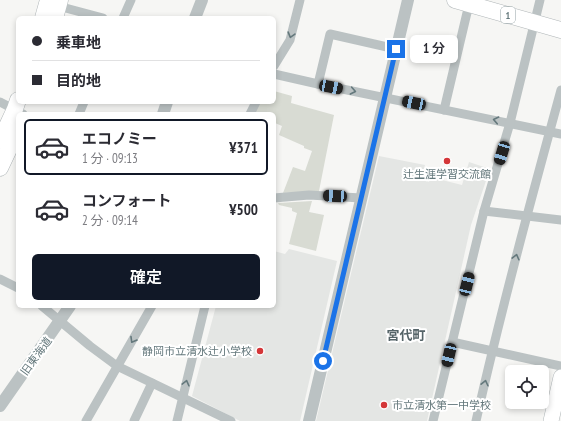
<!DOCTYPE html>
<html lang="ja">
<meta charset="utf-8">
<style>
body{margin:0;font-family:"PT Sans Narrow","Noto Sans JP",sans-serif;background:#f2f2f3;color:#2b2b33;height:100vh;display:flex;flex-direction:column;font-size:15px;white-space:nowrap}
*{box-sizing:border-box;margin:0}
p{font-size:13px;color:#7c7c81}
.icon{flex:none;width:22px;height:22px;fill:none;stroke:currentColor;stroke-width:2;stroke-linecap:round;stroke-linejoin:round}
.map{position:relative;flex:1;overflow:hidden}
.sheet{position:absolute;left:16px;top:112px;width:260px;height:196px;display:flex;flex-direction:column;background:#fff;border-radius:6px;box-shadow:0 2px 6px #0003}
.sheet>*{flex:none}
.hud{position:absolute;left:16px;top:16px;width:260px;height:88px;border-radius:6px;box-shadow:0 2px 6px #0003;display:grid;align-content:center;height:88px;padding:0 16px;background:#fff}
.controls{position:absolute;left:505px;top:365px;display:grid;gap:8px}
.controls a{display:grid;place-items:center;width:44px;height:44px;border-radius:6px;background:#fff;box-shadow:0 2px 6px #0003;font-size:20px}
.end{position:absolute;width:18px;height:18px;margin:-9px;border:5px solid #1a73e8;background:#fff;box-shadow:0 0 0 2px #fff}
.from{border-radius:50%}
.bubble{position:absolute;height:28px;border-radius:6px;background:#fff;box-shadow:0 2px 6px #0003;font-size:13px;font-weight:600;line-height:28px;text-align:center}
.car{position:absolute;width:12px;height:24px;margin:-12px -6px;border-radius:5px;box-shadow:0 0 3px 1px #0007;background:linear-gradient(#222 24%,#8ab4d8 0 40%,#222 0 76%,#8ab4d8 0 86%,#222 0)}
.hud b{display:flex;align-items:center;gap:14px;height:38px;font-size:15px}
.hud b+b{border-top:1px solid #e1e1e2}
.hud i{width:10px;height:10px;background:#2b2b33}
ul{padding:7px 0 0;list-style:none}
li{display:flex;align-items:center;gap:12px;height:56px;margin:0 8px 6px;padding:0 8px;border:2px solid transparent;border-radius:6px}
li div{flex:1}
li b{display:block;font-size:15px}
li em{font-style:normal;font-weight:600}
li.active{border-color:#111827}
li>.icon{width:36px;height:36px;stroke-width:1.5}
.cta{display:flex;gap:8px;margin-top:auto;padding:8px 16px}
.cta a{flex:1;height:46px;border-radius:6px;background:#111827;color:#fff;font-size:16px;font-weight:600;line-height:46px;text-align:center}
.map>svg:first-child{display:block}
</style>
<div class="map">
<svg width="561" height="421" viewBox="0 0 561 421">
<rect width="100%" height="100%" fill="#f6f6f4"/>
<g fill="#e4e6e4">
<polygon points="379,156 425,165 422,175 462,185 469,162 490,169 471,225 427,421 316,421"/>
<polygon points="289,249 337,261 300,421 240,421 192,396 216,306 274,306 274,251 285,254"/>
</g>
<g fill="#d8dbd3">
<polygon points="274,91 292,96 291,103 334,115 319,191 283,193 293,167 305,171 312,151 304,148 304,146 279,135 282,126 275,123 274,124 274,114 254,114 260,102 274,102"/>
<polygon points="312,201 309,212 324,215 316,251 289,244 297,213 292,211 292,208 279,205 278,203"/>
</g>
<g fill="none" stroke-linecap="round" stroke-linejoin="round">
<g stroke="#afb6b8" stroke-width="16">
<polyline id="primary" points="551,421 561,377"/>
</g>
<g stroke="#afb5b7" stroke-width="17">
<g id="trunk">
<polyline points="455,0 561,30"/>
<polyline points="43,18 48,0"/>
<polyline points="55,18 60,0"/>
<polyline points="0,141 15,109 18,100"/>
<polyline points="0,168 18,130"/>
</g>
</g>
<g stroke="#bbc2c3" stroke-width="9">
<polyline points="58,6 103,18"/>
<polyline points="123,18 131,0"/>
<polyline points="274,66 290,40 300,0"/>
<polyline points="274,74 318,84 561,134"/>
<polyline points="318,84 330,34 396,49"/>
<polyline points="0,102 23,114"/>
<polyline points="444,110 470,0"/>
<polyline points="79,114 84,102"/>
<polyline points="250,114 256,102"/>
<polyline points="274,198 309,195 361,198"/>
<polyline points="484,211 561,220"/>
<polyline points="0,279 18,288"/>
<polyline points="42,306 90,346 117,366 231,421"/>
<polyline points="452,342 561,366"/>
<polyline points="86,421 152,306"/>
<polyline points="134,421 152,383"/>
<polyline points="177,421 205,306"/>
<polyline points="433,421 484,211 510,123 540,0"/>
<path d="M476,421c25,-111 55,-221 85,-331"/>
</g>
<g stroke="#bbc2c3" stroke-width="12">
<polyline points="195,18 202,0"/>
<polyline points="163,114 167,102"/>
<polyline points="0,406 70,306"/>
<polyline points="309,421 408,0"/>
</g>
<use href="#primary" stroke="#fff" stroke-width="15"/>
<use href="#trunk" stroke="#fff" stroke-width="16"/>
</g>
<defs><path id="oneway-chevron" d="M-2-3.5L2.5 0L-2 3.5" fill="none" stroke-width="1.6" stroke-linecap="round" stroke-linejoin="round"/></defs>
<g stroke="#64787c">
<use href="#oneway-chevron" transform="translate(291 35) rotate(106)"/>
<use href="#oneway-chevron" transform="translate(353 91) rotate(11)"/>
<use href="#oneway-chevron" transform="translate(496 120) rotate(-168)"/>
<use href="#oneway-chevron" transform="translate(516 257) rotate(-76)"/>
<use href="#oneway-chevron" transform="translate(133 340) rotate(120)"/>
<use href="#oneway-chevron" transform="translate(186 383) rotate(-76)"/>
<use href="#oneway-chevron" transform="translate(485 383) rotate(-77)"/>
</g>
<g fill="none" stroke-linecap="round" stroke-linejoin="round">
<polyline stroke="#1a73e8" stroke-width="5" points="323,361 396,49"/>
</g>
<g fill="#d43638" stroke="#fff" stroke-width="1.5">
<circle cx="447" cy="161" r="4"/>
<circle cx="260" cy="351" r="4"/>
<circle cx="384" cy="405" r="4"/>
</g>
<g text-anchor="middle" stroke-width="4" stroke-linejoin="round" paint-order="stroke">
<rect fill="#fff" stroke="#92a0a3" stroke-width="1" x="501" y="7" width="14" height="16" rx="3"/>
<g font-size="10" font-weight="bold" fill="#64787c">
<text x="508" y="19">1</text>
</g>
<g font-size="11" fill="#64787c" stroke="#fff">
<text x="447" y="178">辻生涯学習交流館</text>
<text x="252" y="355" text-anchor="end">静岡市立清水辻小学校</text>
<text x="392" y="409" text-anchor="start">市立清水第一中学校</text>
</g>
<g font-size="11" fill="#64787c" stroke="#fff">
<text transform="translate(36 356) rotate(-54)" y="4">旧東海道</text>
</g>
<g font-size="13" font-weight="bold" fill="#556468" stroke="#fff">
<text x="406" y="340">宮代町</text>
</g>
</g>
</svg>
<div class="controls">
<a><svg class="icon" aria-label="locate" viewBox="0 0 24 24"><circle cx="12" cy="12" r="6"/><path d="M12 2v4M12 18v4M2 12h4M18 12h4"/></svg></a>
</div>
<i class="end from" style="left:323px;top:361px"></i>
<i class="end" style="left:396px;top:49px"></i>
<div class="bubble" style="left:410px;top:35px;width:48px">1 分</div>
<i class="car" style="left:331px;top:87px;rotate:101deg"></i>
<i class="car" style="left:414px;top:103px;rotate:282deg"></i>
<i class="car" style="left:502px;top:153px;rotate:197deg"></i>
<i class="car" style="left:335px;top:196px;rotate:273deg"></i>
<i class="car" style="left:467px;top:284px;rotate:14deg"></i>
<i class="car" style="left:449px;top:355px;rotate:193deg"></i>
<div class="hud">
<b><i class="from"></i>乗車地</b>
<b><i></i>目的地</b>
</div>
<section class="sheet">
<ul>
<li class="active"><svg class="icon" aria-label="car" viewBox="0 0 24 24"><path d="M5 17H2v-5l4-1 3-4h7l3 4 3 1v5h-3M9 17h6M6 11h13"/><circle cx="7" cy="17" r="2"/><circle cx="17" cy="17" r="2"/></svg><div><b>エコノミー</b><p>1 分 · 09:13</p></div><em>¥371</em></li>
<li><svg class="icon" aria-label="car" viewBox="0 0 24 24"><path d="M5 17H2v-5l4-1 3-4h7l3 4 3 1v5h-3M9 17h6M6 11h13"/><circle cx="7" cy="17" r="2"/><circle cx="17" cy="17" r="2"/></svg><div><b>コンフォート</b><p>2 分 · 09:14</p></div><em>¥500</em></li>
</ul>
<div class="cta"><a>確定</a></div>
</section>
</div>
